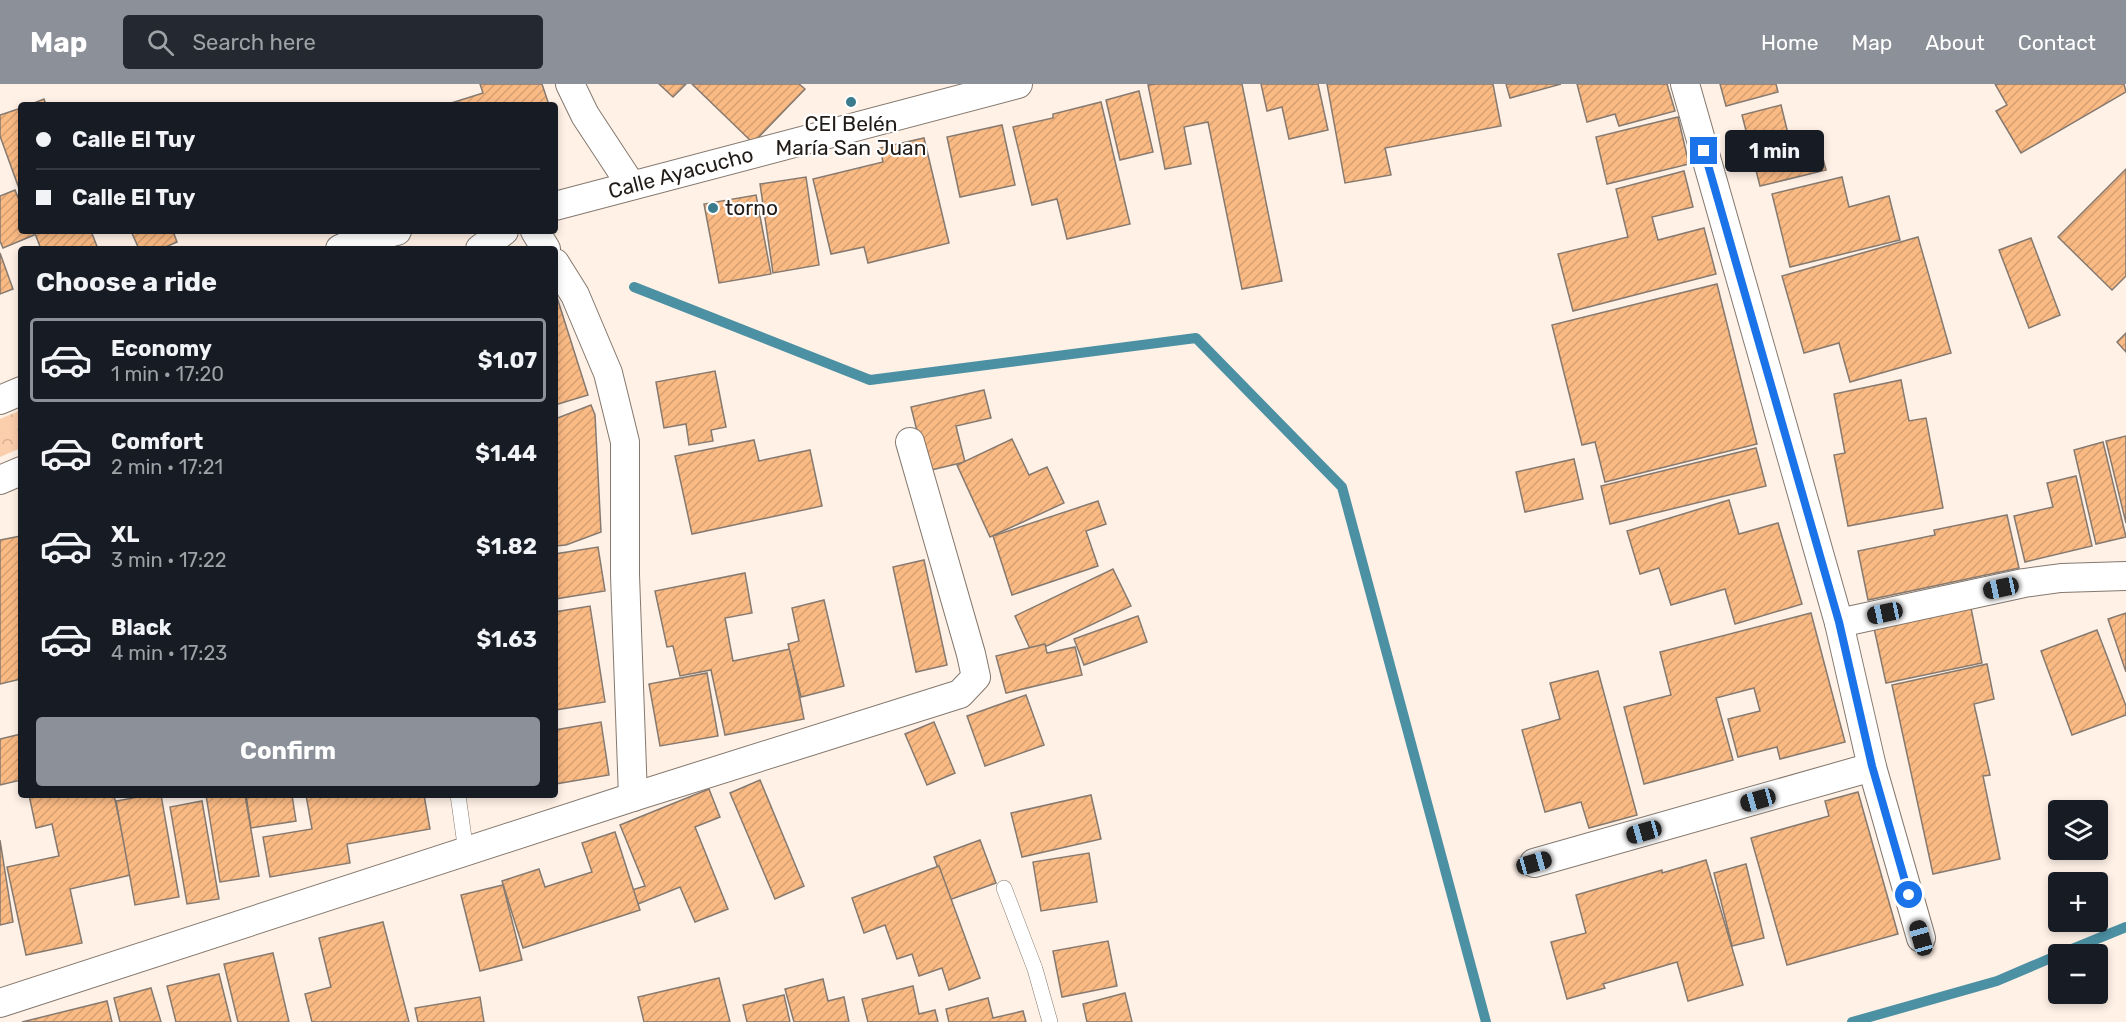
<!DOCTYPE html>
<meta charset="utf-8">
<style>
body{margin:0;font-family:Rubik,sans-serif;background:#242831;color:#f1f3f6;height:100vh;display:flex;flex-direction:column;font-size:22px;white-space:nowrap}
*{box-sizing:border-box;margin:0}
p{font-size:20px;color:#9ea1a6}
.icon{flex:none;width:33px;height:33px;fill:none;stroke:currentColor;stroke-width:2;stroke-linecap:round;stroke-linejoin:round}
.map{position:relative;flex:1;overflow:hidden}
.drawer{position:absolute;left:18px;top:162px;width:540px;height:552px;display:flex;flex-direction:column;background:#171b24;border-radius:6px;box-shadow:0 3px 9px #0003}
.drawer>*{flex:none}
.guide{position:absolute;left:18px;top:18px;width:540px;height:132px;border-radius:6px;box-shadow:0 3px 9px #0003;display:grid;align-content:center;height:132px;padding:0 18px;background:#171b24}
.buttons{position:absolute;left:2048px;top:716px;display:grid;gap:12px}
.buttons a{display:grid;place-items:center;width:60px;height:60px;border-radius:6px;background:#171b24;box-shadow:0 3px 9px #0003;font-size:30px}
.end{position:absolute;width:27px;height:27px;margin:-14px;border:8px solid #1a73e8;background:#fff;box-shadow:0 0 0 3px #fff}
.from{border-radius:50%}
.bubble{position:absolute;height:42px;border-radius:6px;background:#171b24;box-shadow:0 3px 9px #0003;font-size:20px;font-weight:700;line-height:42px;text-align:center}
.car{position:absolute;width:18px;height:36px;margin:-18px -9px;border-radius:8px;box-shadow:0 0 4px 2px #0007;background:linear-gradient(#222 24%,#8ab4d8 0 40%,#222 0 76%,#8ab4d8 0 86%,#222 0)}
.guide b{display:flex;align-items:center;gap:21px;height:57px;font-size:22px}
.guide b+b{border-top:2px solid #363941}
.guide i{width:15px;height:15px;background:#f1f3f6}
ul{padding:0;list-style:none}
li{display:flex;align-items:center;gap:18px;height:84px;margin:0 12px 9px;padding:0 6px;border:3px solid transparent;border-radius:6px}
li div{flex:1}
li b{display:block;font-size:22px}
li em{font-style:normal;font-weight:700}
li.on{border-color:#8c9099}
li>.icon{width:54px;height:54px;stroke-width:1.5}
h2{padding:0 18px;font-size:27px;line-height:72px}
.primary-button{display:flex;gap:12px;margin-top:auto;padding:12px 18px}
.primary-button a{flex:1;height:69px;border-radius:6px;background:#8c9099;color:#fff;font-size:24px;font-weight:700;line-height:69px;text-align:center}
header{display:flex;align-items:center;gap:36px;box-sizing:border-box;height:84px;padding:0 30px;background:#8c9099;color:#fff}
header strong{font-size:28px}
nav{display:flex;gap:33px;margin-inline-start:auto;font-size:21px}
.search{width:420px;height:54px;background:#242831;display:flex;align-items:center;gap:15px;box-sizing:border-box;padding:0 21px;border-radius:6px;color:#9ea1a6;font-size:22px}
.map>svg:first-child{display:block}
</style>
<header>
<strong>Map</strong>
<div class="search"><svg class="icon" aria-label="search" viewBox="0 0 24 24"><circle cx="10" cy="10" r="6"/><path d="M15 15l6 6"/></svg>Search here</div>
<nav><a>Home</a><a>Map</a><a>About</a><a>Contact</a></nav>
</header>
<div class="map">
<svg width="2126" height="938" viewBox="0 0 2126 938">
<defs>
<pattern id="park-crowns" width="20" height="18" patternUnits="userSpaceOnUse" patternTransform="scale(1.5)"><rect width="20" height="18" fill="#fbcfab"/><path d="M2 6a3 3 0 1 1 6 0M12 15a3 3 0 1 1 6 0" fill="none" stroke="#d7b192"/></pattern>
<pattern id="building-hatch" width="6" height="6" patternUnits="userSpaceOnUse" patternTransform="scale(1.5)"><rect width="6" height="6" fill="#faba84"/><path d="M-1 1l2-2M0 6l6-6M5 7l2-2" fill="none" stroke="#d69f71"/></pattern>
</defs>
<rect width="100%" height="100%" fill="#fff1e6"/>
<polygon fill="url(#park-crowns)" points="21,326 21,364 0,373 0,335"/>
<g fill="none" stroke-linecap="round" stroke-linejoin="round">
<g stroke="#4c90a3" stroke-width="10">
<polyline points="634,203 870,296 1196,254 1342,403 1486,938"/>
<polyline points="2060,870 2126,843"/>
<polyline points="1852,938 1997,897 2058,871"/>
</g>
</g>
<g fill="url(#building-hatch)" stroke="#867a70" stroke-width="1.5">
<polygon points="480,0 542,0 549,21 445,21 483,9"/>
<polygon points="659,0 686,0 673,13"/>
<polygon points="692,0 799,0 805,5 753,59"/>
<polygon points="1156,0 1242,0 1282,197 1242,205 1208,38 1184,43 1191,80 1165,85 1148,1"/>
<polygon points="1261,0 1318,0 1328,46 1289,55 1282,23 1267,27"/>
<polygon points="1327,0 1493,0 1501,42 1385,64 1391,91 1345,99"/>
<polygon points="1506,0 1561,0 1510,14"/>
<polygon points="1577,0 1667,0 1675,27 1619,42 1615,30 1587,38"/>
<polygon points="1720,0 1776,0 1778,8 1726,22"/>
<polygon points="1995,0 2124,0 2126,8 2021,69 1996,27 2007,21"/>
<polygon points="1139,7 1153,68 1120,76 1106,16"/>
<polygon points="44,15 46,21 29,21"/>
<polygon points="1101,18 1130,140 1067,155 1057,115 1032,121 1013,43 1053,34 1053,30"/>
<polygon points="1781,21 1791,62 1818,55 1826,86 1760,102 1742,31"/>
<polygon points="21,24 21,110 0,52 0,31"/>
<polygon points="1678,33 1689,80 1607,100 1596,53"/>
<polygon points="1002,41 1015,101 960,113 947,53"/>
<polygon points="924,54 949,159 868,179 864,163 831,170 813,95 883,78 880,64"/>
<polygon points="2126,85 2126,192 2112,206 2058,153"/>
<polygon points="1684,87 1693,123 1652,133 1658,156 1704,144 1716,190 1573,227 1558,170 1628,153 1616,105"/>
<polygon points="806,93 819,181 773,189 760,100"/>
<polygon points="1842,93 1849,123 1889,112 1900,156 1790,183 1772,110"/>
<polygon points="15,106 21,121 21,147 32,147 34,151 3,164 0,157 0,112"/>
<polygon points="756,111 771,190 719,199 704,120"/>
<polygon points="34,147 91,147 98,165 41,165"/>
<polygon points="131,147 173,147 177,158 161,165 139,165"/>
<polygon points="1918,153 1951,269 1850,298 1839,259 1804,269 1782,192"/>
<polygon points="2031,154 2060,231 2029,244 1999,166"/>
<polygon points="0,169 13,205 0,210"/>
<polygon points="1717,200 1757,360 1605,398 1595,358 1582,361 1552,241"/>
<polygon points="555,207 588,311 555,321"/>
<polygon points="2126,249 2126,268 2117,258"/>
<polygon points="715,287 726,343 711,346 713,357 689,361 686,340 664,344 656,298"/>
<polygon points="1901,296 1909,337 1926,334 1943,424 1848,442 1834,371 1845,369 1834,310"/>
<polygon points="984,306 991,334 956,342 965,378 927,387 911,323"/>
<polygon points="591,321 595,331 601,448 566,461 555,462 555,335"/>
<polygon points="2126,352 2126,439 2106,357"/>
<polygon points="1012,355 1029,391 1047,383 1064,419 990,453 957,381"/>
<polygon points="754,356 759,377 810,366 822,422 692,450 675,372"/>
<polygon points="2103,358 2126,453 2096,460 2074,366"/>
<polygon points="1756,364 1766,402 1610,440 1601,402"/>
<polygon points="1574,375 1583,415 1525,428 1516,388"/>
<polygon points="2076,392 2092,462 2025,478 2014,432 2053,423 2047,399"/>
<polygon points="1729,416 1739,450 1778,439 1802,520 1735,540 1725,505 1671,521 1659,484 1640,490 1627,447"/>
<polygon points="1098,417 1106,440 1086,447 1098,482 1012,511 993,452"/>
<polygon points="2007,431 2019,484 1868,516 1858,467 1935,451 1934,446"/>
<polygon points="21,452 21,595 0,600 0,456"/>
<polygon points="598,463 605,507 555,515 555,470"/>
<polygon points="924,476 947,581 916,588 893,483"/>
<polygon points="1113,485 1131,522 1032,569 1015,532"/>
<polygon points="745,489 752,529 725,534 733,577 790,565 804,635 725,651 711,586 680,592 673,562 667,563 655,507"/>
<polygon points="824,516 844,602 801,613 788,560 799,557 792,524"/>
<polygon points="590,522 605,618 555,626 555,528"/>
<polygon points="1971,524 1982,579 1886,599 1874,544"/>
<polygon points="1811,529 1845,658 1780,675 1777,663 1738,673 1728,635 1760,627 1754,604 1716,614 1733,676 1644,700 1624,623 1671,611 1660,568"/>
<polygon points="2126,529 2126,588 2108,535"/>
<polygon points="1138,532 1147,558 1084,581 1074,555"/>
<polygon points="2097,546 2126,622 2126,631 2072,651 2041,567"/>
<polygon points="1045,560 1047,569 1075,563 1082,591 1006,609 996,572"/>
<polygon points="1987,580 1994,615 1974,620 1990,691 1983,692 2000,775 1933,790 1892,601"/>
<polygon points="1598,587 1637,731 1589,744 1581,718 1545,728 1522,646 1560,635 1550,599"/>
<polygon points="707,589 718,652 660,662 649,600"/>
<polygon points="1026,611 1044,661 985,682 967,632"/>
<polygon points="601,638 609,691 555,700 555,646"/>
<polygon points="934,638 955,689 927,701 905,650"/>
<polygon points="21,650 21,696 0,701 0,655"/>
<polygon points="760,696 804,802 775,815 730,709"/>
<polygon points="709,705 720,733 695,743 728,825 695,838 680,803 638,820 632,806 645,802 620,741"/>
<polygon points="1858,708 1898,850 1787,881 1751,754 1829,732 1825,717"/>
<polygon points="29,711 114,711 131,791 70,805 82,859 26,871 7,783 59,772 52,740 36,744"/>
<polygon points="149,711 161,711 179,813 135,821 116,717"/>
<polygon points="206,711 245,711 259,792 220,798"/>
<polygon points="246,711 292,711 296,737 251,744"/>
<polygon points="306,711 424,711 430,745 347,760 350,779 270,793 263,753 312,745"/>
<polygon points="1091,711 1101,755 1022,773 1011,729"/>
<polygon points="202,717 219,815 187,820 170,723"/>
<polygon points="615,748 640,826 523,864 502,797 539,785 545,803 592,788 582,759"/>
<polygon points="0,756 13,838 0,841"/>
<polygon points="980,756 996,799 949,816 934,773"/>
<polygon points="1089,769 1097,818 1041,827 1033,778"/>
<polygon points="1706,776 1743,901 1688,917 1677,878 1603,900 1605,904 1567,915 1551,858 1586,849 1576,811 1662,786 1662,789"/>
<polygon points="1746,780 1764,854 1732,862 1714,789"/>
<polygon points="939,782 980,894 949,906 942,884 919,892 912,870 897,875 885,841 864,849 852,814"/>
<polygon points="503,801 522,876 480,887 461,811"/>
<polygon points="383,838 409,938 312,938 305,910 331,903 319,854"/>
<polygon points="1108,857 1117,902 1062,913 1053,867"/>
<polygon points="273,869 289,938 238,938 224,880"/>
<polygon points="219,890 231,938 176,938 167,902"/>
<polygon points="719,894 730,938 644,938 638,913"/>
<polygon points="823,895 828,917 844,913 849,938 794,938 785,905"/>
<polygon points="913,902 919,930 935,926 938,938 868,938 862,915"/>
<polygon points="151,904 161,938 120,938 114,914"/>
<polygon points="1125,909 1132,938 1087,938 1083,920"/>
<polygon points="784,911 790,938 747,938 743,921"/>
<polygon points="480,913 484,938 418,938 415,924"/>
<polygon points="988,914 993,934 1023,927 1026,938 949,938 946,925"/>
<polygon points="107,917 112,938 22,938"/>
</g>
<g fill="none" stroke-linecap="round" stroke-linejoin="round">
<g stroke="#84786e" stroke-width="16">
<g id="service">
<polyline points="458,711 466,768"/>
<polyline points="1004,804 1035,885 1050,938"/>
</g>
</g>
<g stroke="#84786e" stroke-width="30">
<g id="minor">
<polyline points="570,0 585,31 631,101"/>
<polyline points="1685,0 1839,539 1872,683 1921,854"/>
<path id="s1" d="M555,122l463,-122"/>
<polyline points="535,147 546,165"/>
<polyline points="340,165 360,156 397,147"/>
<polyline points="480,165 504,147"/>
<polyline points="555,179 575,211 608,289 625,358 625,491 633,713"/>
<polyline points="0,316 21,307"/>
<polyline points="0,396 21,387"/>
<polyline points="1839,539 2024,499 2061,494 2126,492"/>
<polyline points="1534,779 1872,683"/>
<polyline points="0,919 633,713 960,610 976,593 971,570 910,358"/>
</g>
</g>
<use href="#service" stroke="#fff" stroke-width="15"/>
<use href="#minor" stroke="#fff" stroke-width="28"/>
</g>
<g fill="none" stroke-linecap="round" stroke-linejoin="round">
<polyline stroke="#1a73e8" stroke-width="8" points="1704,67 1839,538 1872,682 1909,811"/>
</g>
<g fill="#3a7b8d" stroke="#fff" stroke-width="2">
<circle cx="851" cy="18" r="6"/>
<circle cx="713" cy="124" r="6"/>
</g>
<g text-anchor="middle" stroke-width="4.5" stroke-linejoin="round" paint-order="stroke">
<g font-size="21" fill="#211c18" stroke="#fff">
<text x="851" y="47">CEI Belén<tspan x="851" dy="24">María San Juan</tspan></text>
<text x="725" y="131" text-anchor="start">torno</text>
</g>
<g font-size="21" fill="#211c18" stroke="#fff">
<text dy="7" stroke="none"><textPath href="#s1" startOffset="130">Calle Ayacucho</textPath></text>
</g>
</g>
</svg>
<div class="buttons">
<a><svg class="icon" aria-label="layers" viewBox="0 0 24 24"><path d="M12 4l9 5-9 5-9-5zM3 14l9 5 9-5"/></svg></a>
<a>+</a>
<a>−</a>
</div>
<i class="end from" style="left:1909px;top:811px"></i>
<i class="end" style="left:1704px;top:67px"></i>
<div class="bubble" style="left:1725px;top:46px;width:99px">1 min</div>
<i class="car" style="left:2001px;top:504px;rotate:258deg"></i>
<i class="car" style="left:1885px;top:529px;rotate:258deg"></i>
<i class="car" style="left:1758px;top:716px;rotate:254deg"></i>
<i class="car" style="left:1644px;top:748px;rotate:254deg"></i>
<i class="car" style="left:1534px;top:779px;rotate:74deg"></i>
<i class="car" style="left:1921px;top:854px;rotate:344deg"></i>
<div class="guide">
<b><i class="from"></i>Calle El Tuy</b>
<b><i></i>Calle El Tuy</b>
</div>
<section class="drawer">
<h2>Choose a ride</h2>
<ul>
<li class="on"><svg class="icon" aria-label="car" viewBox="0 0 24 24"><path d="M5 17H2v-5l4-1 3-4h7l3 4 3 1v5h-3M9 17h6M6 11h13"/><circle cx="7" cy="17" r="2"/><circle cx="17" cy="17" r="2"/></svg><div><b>Economy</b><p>1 min · 17:20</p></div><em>$1.07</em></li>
<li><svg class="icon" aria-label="car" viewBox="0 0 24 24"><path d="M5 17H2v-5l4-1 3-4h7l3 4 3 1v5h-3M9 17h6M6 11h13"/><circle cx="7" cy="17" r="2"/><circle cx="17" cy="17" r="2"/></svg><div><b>Comfort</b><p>2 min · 17:21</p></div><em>$1.44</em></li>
<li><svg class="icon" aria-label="car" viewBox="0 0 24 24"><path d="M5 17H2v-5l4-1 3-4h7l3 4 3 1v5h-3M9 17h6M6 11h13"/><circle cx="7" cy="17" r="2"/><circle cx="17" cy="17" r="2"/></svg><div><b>XL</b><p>3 min · 17:22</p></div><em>$1.82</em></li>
<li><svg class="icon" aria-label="car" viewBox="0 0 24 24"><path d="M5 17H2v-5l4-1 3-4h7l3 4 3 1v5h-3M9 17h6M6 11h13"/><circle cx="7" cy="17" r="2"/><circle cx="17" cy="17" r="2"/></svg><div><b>Black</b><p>4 min · 17:23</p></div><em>$1.63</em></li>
</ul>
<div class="primary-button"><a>Confirm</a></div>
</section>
</div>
